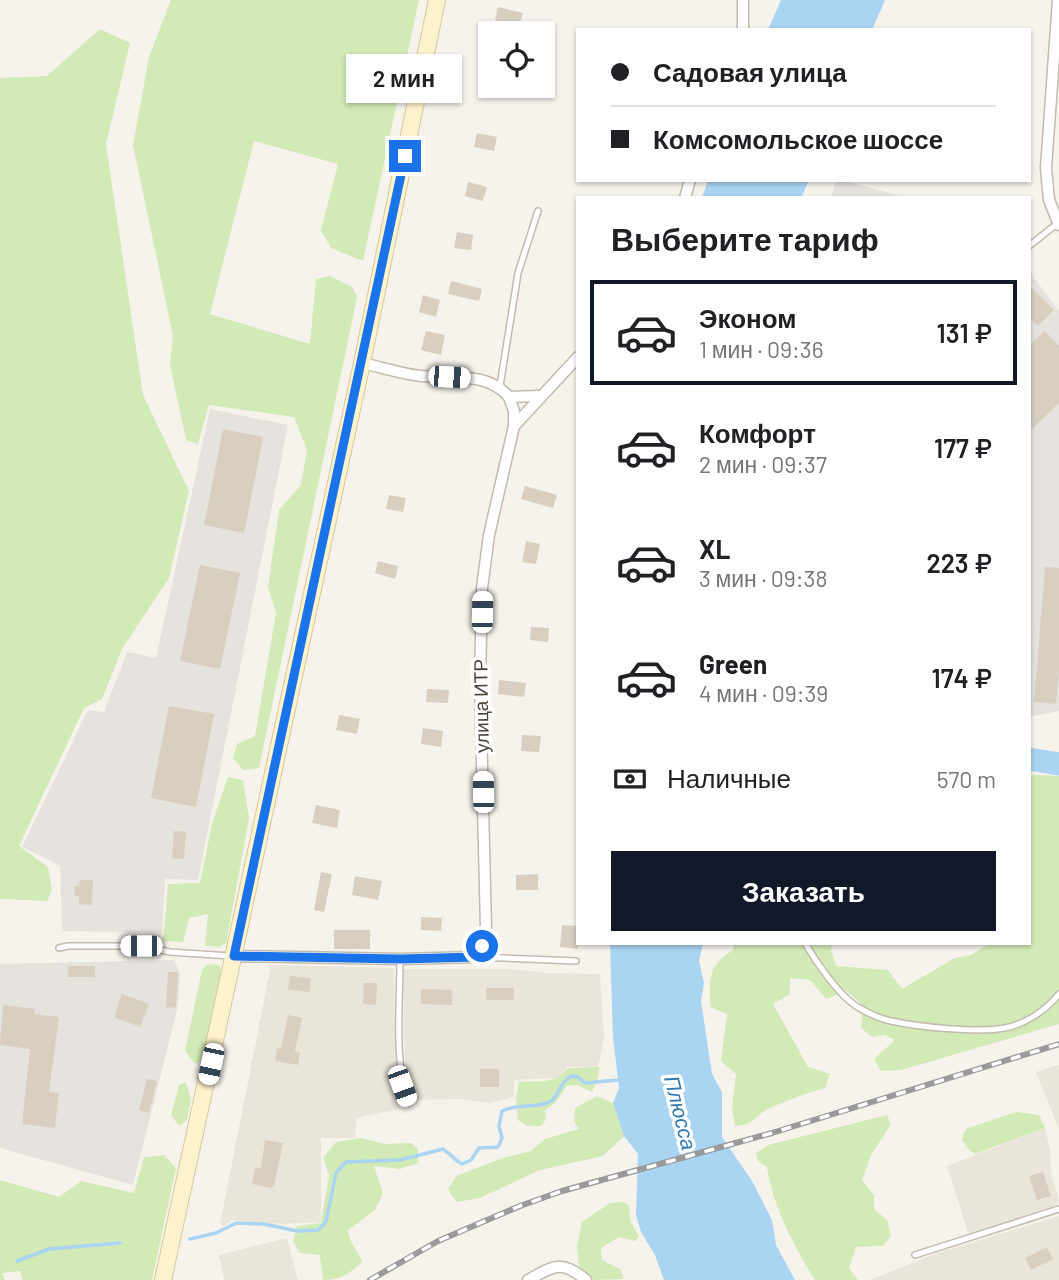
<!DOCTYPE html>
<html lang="ru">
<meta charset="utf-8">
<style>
body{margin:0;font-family:Barlow,sans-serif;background:#f6f6f6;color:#202124;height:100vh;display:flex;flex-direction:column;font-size:26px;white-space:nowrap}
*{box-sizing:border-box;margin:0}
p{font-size:23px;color:#757577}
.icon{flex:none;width:38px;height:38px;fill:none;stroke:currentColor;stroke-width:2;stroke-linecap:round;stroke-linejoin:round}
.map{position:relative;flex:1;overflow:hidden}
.side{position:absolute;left:576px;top:196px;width:455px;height:749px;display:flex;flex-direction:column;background:#fff;border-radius:0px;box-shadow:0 2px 5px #0004}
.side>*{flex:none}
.banner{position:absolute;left:576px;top:28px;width:455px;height:154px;border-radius:0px;box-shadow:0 2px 5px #0004;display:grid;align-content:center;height:154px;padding:0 35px;background:#fff}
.tools{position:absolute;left:478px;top:21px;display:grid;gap:14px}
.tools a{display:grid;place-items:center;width:77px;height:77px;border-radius:0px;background:#fff;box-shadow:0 2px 5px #0004;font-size:35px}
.end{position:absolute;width:32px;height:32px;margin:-16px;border:9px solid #1a73e8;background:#fff;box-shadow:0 0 0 4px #fff}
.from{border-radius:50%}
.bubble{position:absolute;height:49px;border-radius:0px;background:#fff;box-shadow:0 2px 5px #0004;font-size:23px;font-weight:600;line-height:49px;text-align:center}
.car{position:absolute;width:21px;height:42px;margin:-21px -10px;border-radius:9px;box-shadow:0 0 5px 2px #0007;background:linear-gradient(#fff 24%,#345 0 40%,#fff 0 76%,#345 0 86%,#fff 0)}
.banner b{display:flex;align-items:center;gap:24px;height:66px;font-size:26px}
.banner b+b{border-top:2px solid #e0e0e0}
.banner i{width:18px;height:18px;background:#202124}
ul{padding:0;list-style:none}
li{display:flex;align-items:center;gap:21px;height:105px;margin:0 14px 10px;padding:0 21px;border:4px solid transparent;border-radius:0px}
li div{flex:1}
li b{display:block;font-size:26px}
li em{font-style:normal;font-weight:600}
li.on{border-color:#111827}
li>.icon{width:63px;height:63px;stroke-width:1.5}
h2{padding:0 35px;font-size:32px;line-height:84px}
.pay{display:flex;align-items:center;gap:18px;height:77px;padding:0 35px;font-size:26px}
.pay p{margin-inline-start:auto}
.cta{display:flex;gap:14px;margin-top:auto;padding:14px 35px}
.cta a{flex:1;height:80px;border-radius:0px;background:#111827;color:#fff;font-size:28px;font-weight:600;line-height:80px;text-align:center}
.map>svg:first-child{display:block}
</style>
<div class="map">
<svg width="1059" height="1280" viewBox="0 0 1059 1280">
<rect width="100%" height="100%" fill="#f6f3ec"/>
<g fill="#eae5da">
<polygon points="271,965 394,968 396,1081 400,1109 356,1118 355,1138 321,1138 321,1222 283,1224 231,1220 224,1226 220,1224"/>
<polygon points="403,969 511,969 547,973 600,974 604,1038 598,1067 567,1067 558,1078 514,1080 514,1097 490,1103 461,1099 418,1100 409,1090 405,1080"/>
<polygon points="1059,1065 1059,1129 1036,1072"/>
<polygon points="1045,1128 1050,1150 1051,1173 1059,1200 1056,1206 969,1235 947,1166"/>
<polygon points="1059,1216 1059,1280 870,1280 937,1253"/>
<polygon points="287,1238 298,1280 224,1280 219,1255"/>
</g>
<g fill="#e6e2dd">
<polygon points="836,180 842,180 907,198 831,198"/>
<polygon points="1029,271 1059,311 1059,711 1029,717"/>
<polygon points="210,409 288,425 198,880 165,879 162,933 62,931 60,866 22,847 88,710 104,712 127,652 156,658"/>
<polygon points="174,960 180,972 177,1011 133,1185 0,1148 0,964"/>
</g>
<g fill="#d2eab5">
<polygon points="171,0 419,0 363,261 331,248 321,230 338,164 254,141 210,314 310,344 316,279 330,276 352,287 357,297 259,768 243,770 233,758 237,744 255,736 276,613 268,587 279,510 301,485 307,450 294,417 209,405 198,444 186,440 170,365 173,336 133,145 149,57"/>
<polygon points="100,29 130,43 106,144 143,395 189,491 169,578 122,649 102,699 84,708 19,846 48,867 52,890 47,901 0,899 0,78 47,76"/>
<path d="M1033,775l26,1v248l-158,46 -20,1 -7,-12 21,-19 -10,-5 -13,2 -11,-9 2,-23 -17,-14 -20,8 -16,-19 -20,-2v16l-17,10 35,63 22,7 -5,14c-19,5 -37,12 -55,20 -16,8 -15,17 -35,18l-3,-18 4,-34 -15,-13 6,-47 -17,-7c0,-29 -3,-40 23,-57l1,-7h98l-1,8 5,15 52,4 14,19 53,-31 16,-3 19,-12h39v-166z"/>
<polygon points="228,777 243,780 249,819 226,943 219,947 205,946 208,914 189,918 183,942 163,941 168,884 200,883 212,824"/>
<polygon points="208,964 219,965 221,971 202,1061 195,1064 185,1051 202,970"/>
<path d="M600,1067l-3,14 -5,11 -15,-7 -10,1 -12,17 -10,7 1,9 -5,7h-13l-10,-6 -2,-23 3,-15c22,-2 33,3 49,-14z"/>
<polygon points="186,1082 191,1100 187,1120 179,1126 171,1115 179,1085"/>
<polygon points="597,1096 613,1103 624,1136 603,1156 540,1170 480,1198 457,1202 448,1190 456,1176 503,1158 531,1151 545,1139 579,1129 574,1121 575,1108"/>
<polygon points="1016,1112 1039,1115 1045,1128 975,1154 968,1149 962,1139 966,1129"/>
<path d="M887,1115l4,9 -20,31 -9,25 12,15v14l13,11 4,16 -8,10 -27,1 -7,21 9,12h-43c-21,-34 -42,-73 -48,-113l-9,-6 -2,-8 12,-8z"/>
<path d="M360,1138l25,6 26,-1 7,6v14l-18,6 -26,-3 9,27 -8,17 -27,20c1,13 9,19 14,32 -13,12 -21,18 -39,18l-3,-25 -20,-2 -7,-12 4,-15 24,-3 8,-48 -6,-17 13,-16z"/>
<polygon points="164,1155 176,1168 152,1280 23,1280 20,1271 2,1273 5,1280 0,1280 0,1180 59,1197 81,1181 134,1193 144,1157"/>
<polygon points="623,1202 629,1205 630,1221 639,1236 635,1241 619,1237 601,1248 602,1260 620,1269 624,1279 594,1280 579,1266 577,1247 582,1222 610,1203"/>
</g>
<g fill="#a9d4f2">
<polygon points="781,0 885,0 872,30 768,30"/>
<polygon points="708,180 809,180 801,198 702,198"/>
<polygon points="610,943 703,943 699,961 704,983 701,1001 712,1074 722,1092 722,1137 752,1181 772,1220 776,1245 795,1280 664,1280 655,1255 641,1232 636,1215 638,1154 624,1136 613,1103 619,1088 613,1037"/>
</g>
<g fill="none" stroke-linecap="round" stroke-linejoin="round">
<g stroke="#a9d4f2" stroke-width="3.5">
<path d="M190,1239l26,-6 20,-10 28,1 33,7 21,-1 8,-8 10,-49 10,-11 54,-2 43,-11c8,5 11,11 19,15l9,-4 8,-12 19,-1 4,-9 -3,-12 3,-15c15,-8 37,-2 49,-10 9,-6 7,-17 20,-25l7,1 7,6 33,-3"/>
<polyline points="17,1261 49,1249 120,1243"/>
</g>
<polyline stroke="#a9d4f2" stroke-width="23" points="1029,759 1059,764"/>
</g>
<g fill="#d8cfc1">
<polygon points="498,7 523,13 519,26 495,20"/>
<polygon points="477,133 497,137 494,151 474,147"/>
<polygon points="468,182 487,187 483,201 465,196"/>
<polygon points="457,232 473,235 471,250 454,248"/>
<polygon points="451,281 482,289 479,301 448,294"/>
<polygon points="1029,285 1054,310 1038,326 1029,317"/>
<polygon points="423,295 440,300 436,317 419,312"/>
<polygon points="426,331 445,335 441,355 421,350"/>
<polygon points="1045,331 1059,346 1059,403 1029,432 1029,346"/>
<polygon points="223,429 263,437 244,533 204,525"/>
<polygon points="525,486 557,495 553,508 521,499"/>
<polygon points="389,495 406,498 403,512 386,509"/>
<polygon points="526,541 540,544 536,564 522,562"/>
<polygon points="378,561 398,566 395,579 375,573"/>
<polygon points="200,565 240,573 220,669 180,661"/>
<polygon points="1045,567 1059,568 1059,671 1056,704 1034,702"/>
<polygon points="531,627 549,628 548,642 530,640"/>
<polygon points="499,680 526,683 524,697 498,694"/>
<polygon points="427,689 449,690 448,703 426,702"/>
<polygon points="169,706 214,714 196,807 151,798"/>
<polygon points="339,715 360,719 357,734 336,730"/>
<polygon points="423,728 443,731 441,747 421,744"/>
<polygon points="522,735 541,736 539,752 521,751"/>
<polygon points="316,805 340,810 337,828 312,823"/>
<polygon points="174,831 186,832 184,859 172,858"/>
<polygon points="321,872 332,874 324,912 314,910"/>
<polygon points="538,874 538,890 516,890 516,875"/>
<polygon points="355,876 382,881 378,900 352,895"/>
<polygon points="80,880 93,880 92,905 79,904 79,896 74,896 75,886 79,886"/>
<polygon points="421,917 442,918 441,931 421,930"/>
<polygon points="562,925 578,926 578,949 560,947"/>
<rect x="334" y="930" width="36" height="19"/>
<rect x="68" y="966" width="27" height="11"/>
<polygon points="168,972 178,972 176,1008 166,1007"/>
<polygon points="290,976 311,978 310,992 288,990"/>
<polygon points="364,983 377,983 376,1005 363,1004"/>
<rect x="486" y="988" width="28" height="12"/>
<polygon points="421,989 452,990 452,1005 421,1004"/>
<polygon points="122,994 149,1004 140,1027 114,1017"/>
<polygon points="3,1005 35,1009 34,1014 59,1017 49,1092 59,1093 55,1128 22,1124 30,1049 0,1045"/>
<polygon points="288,1015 302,1018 295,1051 300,1052 298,1065 275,1061 277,1048 281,1049"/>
<rect x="480" y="1069" width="19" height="18"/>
<polygon points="147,1079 157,1081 149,1113 139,1110"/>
<polygon points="265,1140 283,1143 274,1186 271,1188 252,1184 255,1167 261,1168"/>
<polygon points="1043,1172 1051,1196 1037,1200 1029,1176"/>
<polygon points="1047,1247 1053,1259 1031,1270 1025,1258"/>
</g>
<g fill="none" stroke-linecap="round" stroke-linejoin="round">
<g stroke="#c2bbae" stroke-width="8">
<g id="service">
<polyline points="1029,246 1058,223"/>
<polyline points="500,386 518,273 538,211"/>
<path d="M805,943c11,19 33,51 51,63 10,6 24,13 35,15 27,6 87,12 114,7 21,-4 41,-18 54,-34"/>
<polyline points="59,948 68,946 141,946 170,952 231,956"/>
<polyline points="477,957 576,961"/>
<path d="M400,959c0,43 -6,104 8,144"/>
<polyline points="915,1255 1059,1209"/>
</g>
</g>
<g stroke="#c2bbae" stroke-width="13">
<g id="minor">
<polyline points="743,0 743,30"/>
<polyline points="1058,0 1046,168 1049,200 1059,225"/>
<polyline points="685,198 690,180"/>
<path d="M362,363c19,4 39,11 59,13 31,3 66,-5 88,21l30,-1"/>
<polyline points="509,397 514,411 514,426"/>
<polyline points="234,956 400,959 477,957 486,928 480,684 482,588 489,535 514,426 578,357"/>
<path d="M528,1280c26,-14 33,-21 58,0"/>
</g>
</g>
<g stroke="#d6c79b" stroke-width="18">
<polyline id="secondary" points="163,1280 362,363 437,0"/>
</g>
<use href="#service" stroke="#fff" stroke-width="5"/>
<use href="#minor" stroke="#fff" stroke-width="10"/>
<use href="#secondary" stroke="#fff3cd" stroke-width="16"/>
<g stroke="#9a9a9a" stroke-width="6">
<polyline id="rail" points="370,1280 438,1241 520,1206 562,1191 772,1133 1059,1044"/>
</g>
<use href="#rail" stroke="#fff" stroke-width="3.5" stroke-dasharray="10" stroke-linecap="butt"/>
</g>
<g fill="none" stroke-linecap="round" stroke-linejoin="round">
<polyline stroke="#1a73e8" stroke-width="9" points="405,156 234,956 400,959 477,957 482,946"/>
</g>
<g text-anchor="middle" stroke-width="7" stroke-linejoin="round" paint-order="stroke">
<g font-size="19" fill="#4b4439" stroke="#fff">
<text transform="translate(481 706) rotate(-91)" y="7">улица ИТР</text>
</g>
<g font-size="21" font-style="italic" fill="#2e7ab2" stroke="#fff">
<text transform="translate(680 1113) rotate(76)" y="7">Плюсса</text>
</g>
</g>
</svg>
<div class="tools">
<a><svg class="icon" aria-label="locate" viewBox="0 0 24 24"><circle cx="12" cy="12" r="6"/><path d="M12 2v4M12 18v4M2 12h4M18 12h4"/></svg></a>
</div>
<i class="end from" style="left:482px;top:946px"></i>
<i class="end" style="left:405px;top:156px"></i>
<div class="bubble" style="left:346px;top:54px;width:116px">2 мин</div>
<i class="car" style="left:449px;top:377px;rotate:94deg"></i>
<i class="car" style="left:482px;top:612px;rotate:1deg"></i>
<i class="car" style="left:483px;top:792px;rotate:359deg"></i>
<i class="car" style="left:141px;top:946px;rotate:270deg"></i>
<i class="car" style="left:211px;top:1064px;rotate:192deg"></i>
<i class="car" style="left:402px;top:1086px;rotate:160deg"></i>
<div class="banner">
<b><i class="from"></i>Садовая улица</b>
<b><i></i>Комсомольское шоссе</b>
</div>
<section class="side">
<h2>Выберите тариф</h2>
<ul>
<li class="on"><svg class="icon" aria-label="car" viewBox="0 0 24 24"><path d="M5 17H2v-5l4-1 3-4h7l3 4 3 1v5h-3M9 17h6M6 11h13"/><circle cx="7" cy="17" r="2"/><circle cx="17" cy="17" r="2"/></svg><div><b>Эконом</b><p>1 мин · 09:36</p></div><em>131 ₽</em></li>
<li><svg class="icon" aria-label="car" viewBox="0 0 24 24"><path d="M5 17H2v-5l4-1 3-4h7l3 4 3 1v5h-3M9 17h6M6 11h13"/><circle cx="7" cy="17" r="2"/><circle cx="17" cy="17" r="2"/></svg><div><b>Комфорт</b><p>2 мин · 09:37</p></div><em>177 ₽</em></li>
<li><svg class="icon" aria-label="car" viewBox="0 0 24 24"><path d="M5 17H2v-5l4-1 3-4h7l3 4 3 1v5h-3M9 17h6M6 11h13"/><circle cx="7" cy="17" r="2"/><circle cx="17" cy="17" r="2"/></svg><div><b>XL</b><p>3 мин · 09:38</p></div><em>223 ₽</em></li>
<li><svg class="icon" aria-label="car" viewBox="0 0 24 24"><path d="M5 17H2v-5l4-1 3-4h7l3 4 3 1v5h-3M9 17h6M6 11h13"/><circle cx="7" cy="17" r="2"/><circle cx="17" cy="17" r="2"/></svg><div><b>Green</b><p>4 мин · 09:39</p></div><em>174 ₽</em></li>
</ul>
<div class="pay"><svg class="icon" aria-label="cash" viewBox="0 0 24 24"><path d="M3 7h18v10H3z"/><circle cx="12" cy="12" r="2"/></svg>Наличные<p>570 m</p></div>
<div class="cta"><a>Заказать</a></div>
</section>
</div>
